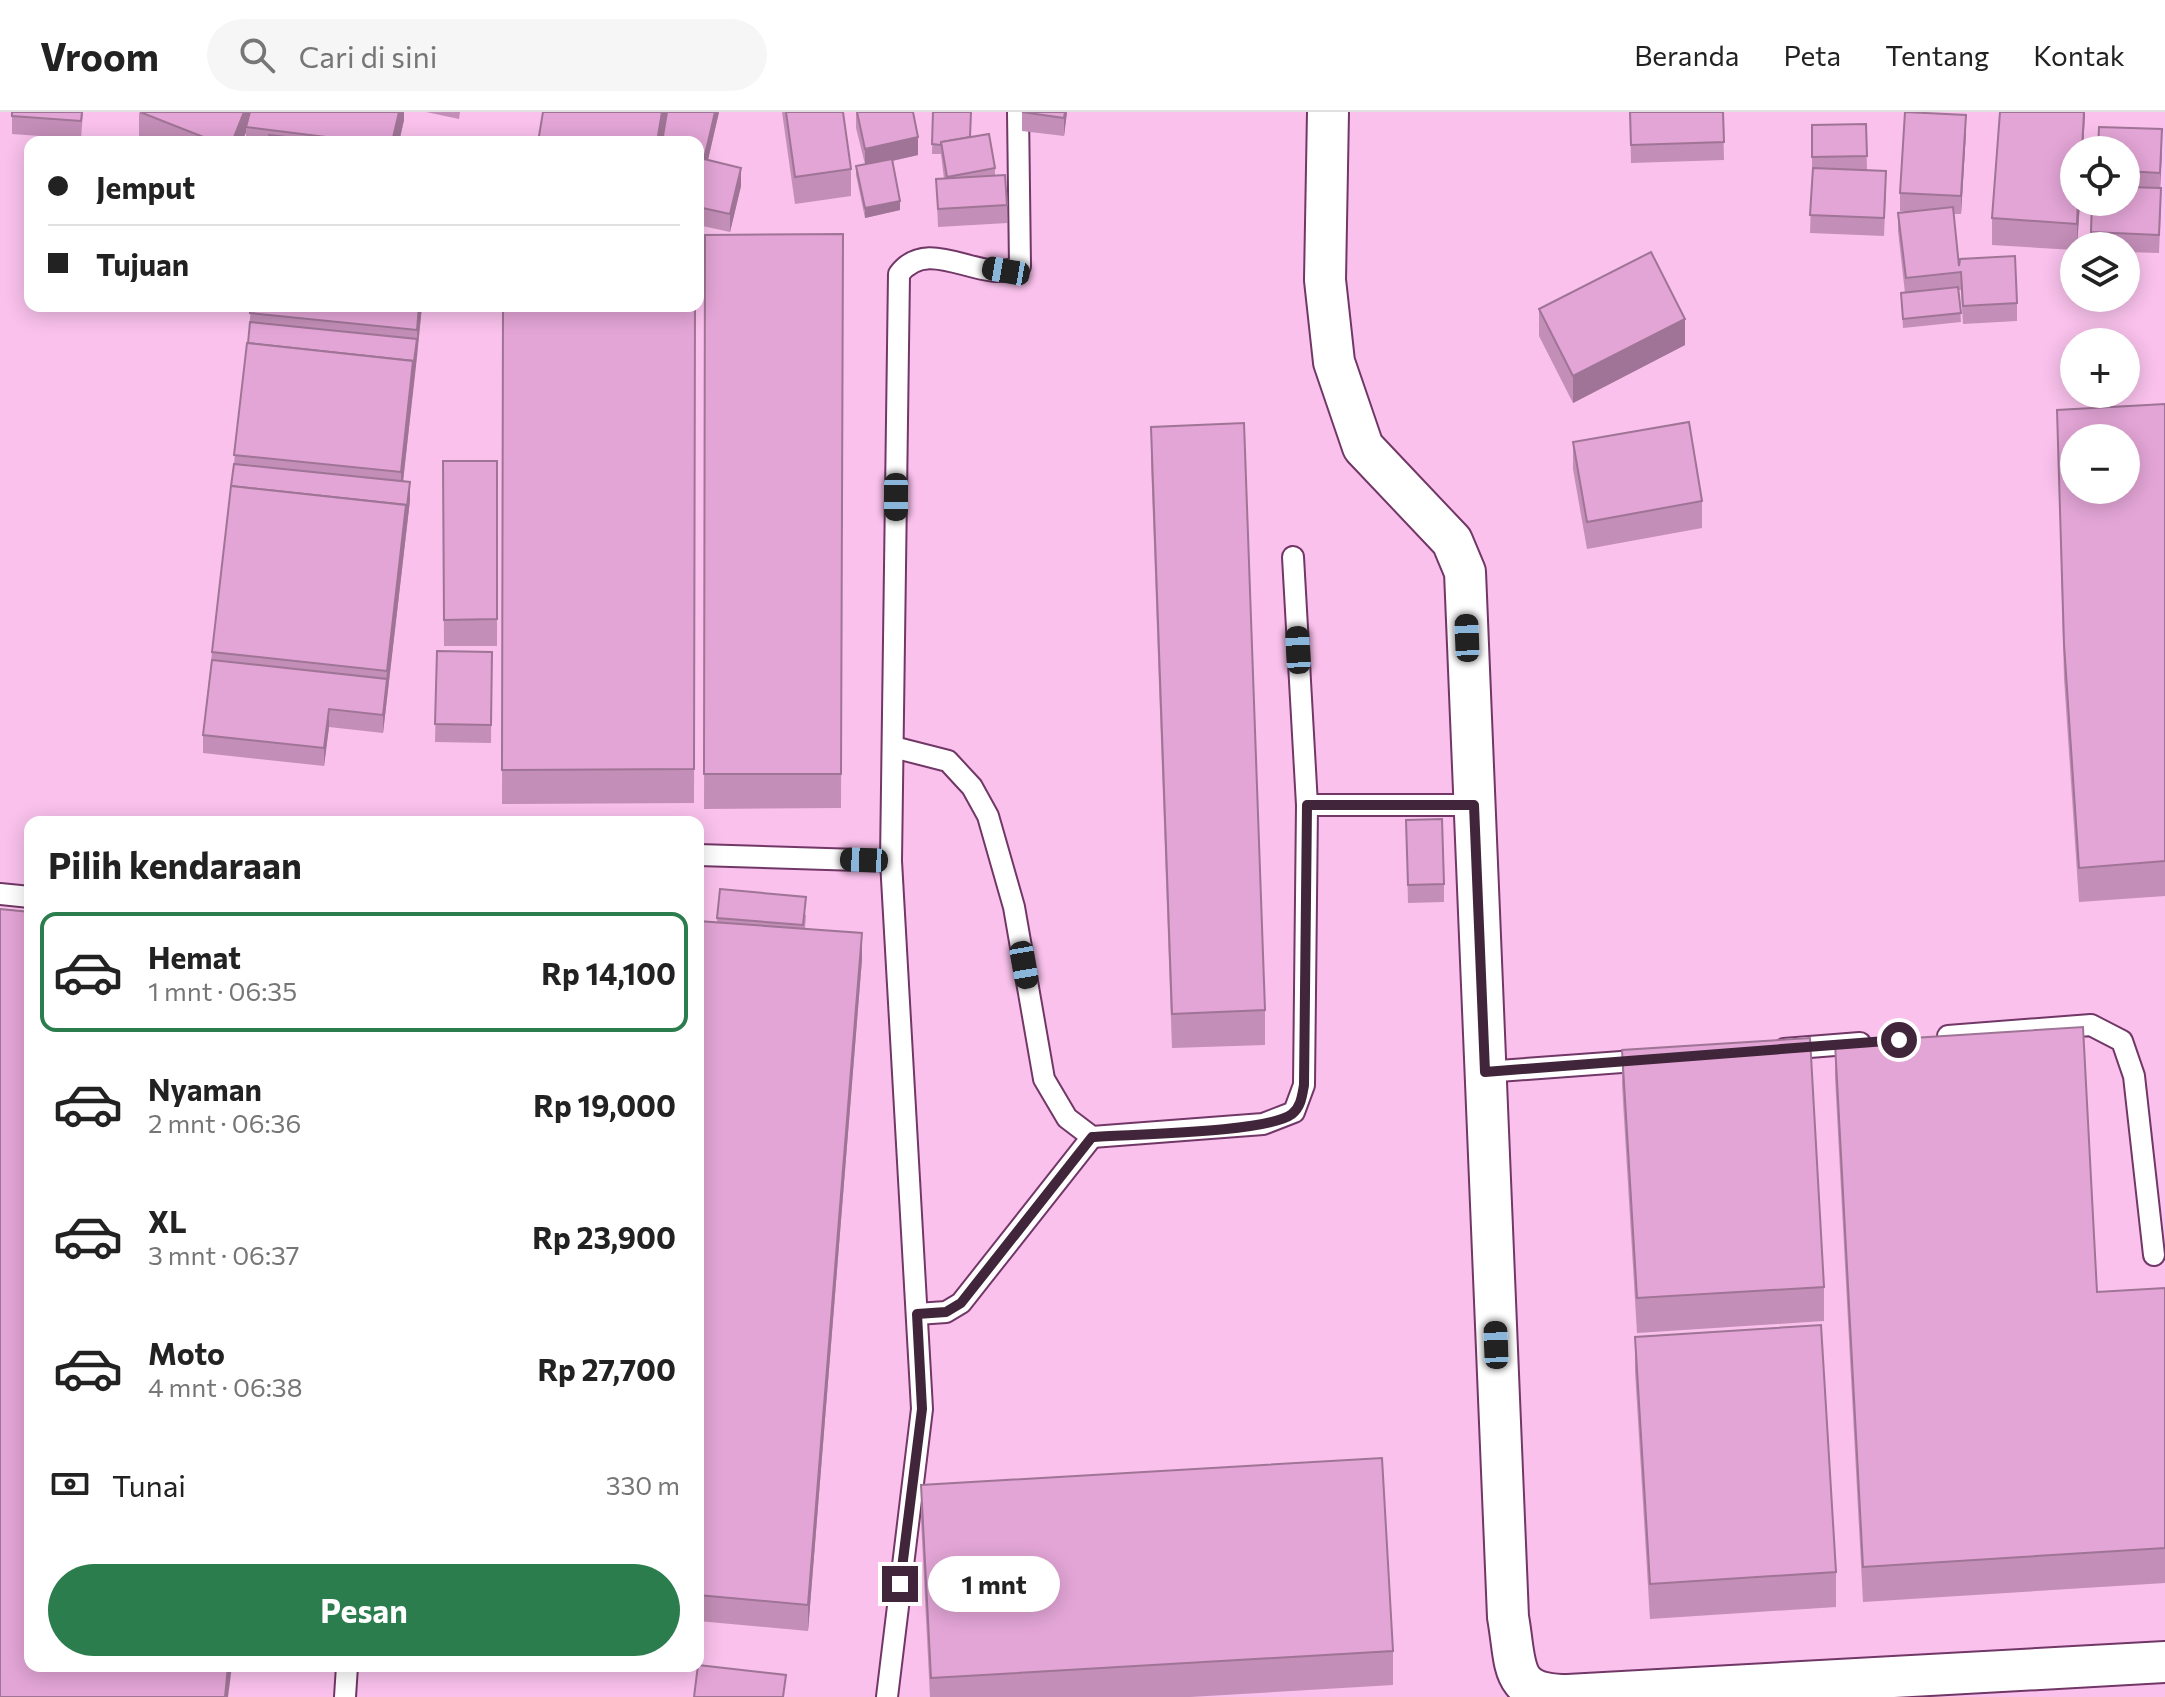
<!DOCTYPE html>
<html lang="id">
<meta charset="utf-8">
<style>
body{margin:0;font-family:Commissioner,sans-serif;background:#f6f6f6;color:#222;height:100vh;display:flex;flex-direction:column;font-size:30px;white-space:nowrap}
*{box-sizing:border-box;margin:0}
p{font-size:26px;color:#767676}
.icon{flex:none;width:44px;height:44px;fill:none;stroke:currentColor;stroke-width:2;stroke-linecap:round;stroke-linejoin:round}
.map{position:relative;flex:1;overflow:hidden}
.sheet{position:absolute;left:24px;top:704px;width:680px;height:856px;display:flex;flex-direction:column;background:#fff;border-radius:16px;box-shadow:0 4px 20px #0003}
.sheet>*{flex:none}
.banner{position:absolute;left:24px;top:24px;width:680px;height:176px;border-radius:16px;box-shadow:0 4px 20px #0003;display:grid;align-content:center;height:176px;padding:0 24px;background:#fff}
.fabs{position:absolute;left:2060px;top:24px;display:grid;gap:16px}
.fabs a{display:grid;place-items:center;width:80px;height:80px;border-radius:50%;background:#fff;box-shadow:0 4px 20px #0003;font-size:40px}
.end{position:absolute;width:36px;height:36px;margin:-18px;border:10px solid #41263b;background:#fff;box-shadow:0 0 0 4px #fff}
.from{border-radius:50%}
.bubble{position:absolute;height:56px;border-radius:28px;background:#fff;box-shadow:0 4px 20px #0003;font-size:26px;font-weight:700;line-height:56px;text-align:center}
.car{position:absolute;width:24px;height:48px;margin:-24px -12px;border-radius:10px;box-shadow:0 0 6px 2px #0007;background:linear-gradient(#222 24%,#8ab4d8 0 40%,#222 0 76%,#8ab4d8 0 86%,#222 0)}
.banner b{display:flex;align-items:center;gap:28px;height:76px;font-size:30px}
.banner b+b{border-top:2px solid #e0e0e0}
.banner i{width:20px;height:20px;background:#222}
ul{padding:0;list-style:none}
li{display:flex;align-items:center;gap:24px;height:120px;margin:0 16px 12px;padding:0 8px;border:4px solid transparent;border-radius:16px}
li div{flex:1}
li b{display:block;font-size:30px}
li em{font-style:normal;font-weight:700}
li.selected{border-color:#2c7d4e}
li>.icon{width:72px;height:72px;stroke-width:1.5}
h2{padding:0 24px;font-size:36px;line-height:96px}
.pay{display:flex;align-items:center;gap:20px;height:88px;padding:0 24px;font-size:30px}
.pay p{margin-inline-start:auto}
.action{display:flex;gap:16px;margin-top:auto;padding:16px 24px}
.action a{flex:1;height:92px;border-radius:48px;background:#2c7d4e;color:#fff;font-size:32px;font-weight:700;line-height:92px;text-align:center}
header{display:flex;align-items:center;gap:48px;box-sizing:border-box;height:112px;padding:0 40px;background:#fff;border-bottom:2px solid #e0e0e0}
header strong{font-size:38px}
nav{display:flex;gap:44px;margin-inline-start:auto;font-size:28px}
.search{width:560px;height:72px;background:#f6f6f6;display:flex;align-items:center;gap:20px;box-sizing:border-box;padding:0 28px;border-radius:44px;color:#767676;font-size:30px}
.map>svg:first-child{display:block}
</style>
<header>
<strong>Vroom</strong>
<div class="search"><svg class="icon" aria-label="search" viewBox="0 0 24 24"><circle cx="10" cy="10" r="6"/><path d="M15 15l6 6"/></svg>Cari di sini</div>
<nav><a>Beranda</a><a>Peta</a><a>Tentang</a><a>Kontak</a></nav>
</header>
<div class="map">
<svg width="2165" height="1585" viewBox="0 0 2165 1585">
<rect width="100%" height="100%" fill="#f9c1ec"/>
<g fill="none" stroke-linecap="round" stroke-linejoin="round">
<g stroke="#713766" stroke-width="24">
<g id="service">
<polyline points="1293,445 1307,693"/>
<polyline points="893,635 948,649 972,675 988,704 1014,795 1044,967 1067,1006 1092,1025 1263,1012 1294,1000 1304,973 1307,693 1474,693"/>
<polyline points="698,743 891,749"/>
<polyline points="0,782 30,785"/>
<polyline points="1948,924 2091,913 2122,929 2134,964 2154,1143"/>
<polyline points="1784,937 1860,931"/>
<polyline points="1485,960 1649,948"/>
<polyline points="917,1202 946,1200 961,1191 1092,1025"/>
<polyline points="345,1585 347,1554"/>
<path d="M887,1585l35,-288 -31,-548 8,-587c31,-41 84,13 121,-8l-2,-154"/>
</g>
</g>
<g stroke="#713766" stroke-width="44">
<path id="minor" d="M1328,0l-3,168 9,82 29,85 89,94 13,31 43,1045c9,50 0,78 60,78l597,-33"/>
</g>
<use href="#service" stroke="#fff" stroke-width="20"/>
<use href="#minor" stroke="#fff" stroke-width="40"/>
</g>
<g fill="#c38eb8">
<polygon points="12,0 83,0 81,27 12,22"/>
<polygon points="404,0 404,8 399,30 246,30 246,20 242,30 147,30 139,27 139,1"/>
<polygon points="426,0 460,0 459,7"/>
<polygon points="719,0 708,48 741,74 730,120 698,113 698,30"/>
<polygon points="782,0 843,0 851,57 851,84 795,92"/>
<polygon points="856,0 918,43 892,49 900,98 865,106 856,63 856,54 865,52 856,16"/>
<polygon points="933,0 971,25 995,56 995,64 1007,93 1007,111 938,115 936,67 944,67 941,42 932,42"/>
<polygon points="1022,0 1067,0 1064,24 1022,19"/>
<polygon points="1630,0 1723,0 1724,48 1631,51"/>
<polygon points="2085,0 2083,38 2074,38 2080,90 2077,134 2074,134 2074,138 1992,133 1992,106"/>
<polygon points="1866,12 1867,58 1886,77 1884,124 1810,121 1812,63 1812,13"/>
<polygon points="1966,21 1961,102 1953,102 1959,154 2017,191 2017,209 1963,212 1961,178 1959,178 1961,210 1903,216 1901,181 1905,181 1898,119 1898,101 1912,100 1900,99 1900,81"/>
<polygon points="2162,36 2160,76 2161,94 2159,141 2126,140 2126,134 2091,134 2092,90 2126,90 2126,38"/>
<polygon points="843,122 841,696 704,697 705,123"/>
<polygon points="251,194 422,194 403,370 410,388 383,621 329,615 324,654 203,641 203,623 212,540 248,231"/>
<polygon points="503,194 695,194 694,691 502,692"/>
<polygon points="1539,197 1685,233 1573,291 1539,224"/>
<polygon points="2165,292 2165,784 2079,790 2064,566 2057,298"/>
<polygon points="1151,315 1265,898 1265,933 1172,936 1151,350"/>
<polygon points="1573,330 1702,389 1702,416 1587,437 1573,357"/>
<polygon points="443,349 497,349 497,534 444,534"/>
<polygon points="437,539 492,540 491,631 435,630"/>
<polygon points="1406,708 1444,772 1444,790 1408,791"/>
<polygon points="720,777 806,803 805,817 862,847 808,1519 698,1509 698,809 717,810"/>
<polygon points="1835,931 2097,1180 2165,1176 2165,1471 1863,1490 1835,965"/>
<polygon points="1622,938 1824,1175 1824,1209 1637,1221 1622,973"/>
<polygon points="1635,1225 1836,1460 1836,1495 1650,1507 1635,1259"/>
<polygon points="921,1373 1393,1539 1393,1573 1190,1585 930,1585 921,1408"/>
</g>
<g fill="#9f7496">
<polygon points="244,0 254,0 246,15 246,20 242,30 232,30"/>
<polygon points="399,0 404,0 404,8 399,30 392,30"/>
<polygon points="662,0 667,0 662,30 657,30"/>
<polygon points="715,0 719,0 704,65 704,47"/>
<polygon points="1065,0 1067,0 1064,24 1064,6"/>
<polygon points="2084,0 2085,0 2083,38 2082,38"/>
<polygon points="1966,3 1966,21 1961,102 1961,84"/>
<polygon points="2162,17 2162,36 2160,79 2160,61"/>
<polygon points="918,25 918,43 865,55 865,37"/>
<polygon points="741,56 741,74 730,120 730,102"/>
<polygon points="900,89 900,98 865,106 865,96"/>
<polygon points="2078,90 2080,90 2077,134 2077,112"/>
<polygon points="419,194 422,194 417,245 417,218"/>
<polygon points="1685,207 1685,233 1573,291 1573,264"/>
<polygon points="417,227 417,245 401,387 401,360 413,249"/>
<polygon points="410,370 410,388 383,621 383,603 387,559 406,393"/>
<polygon points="329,597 329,615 324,654 324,636"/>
<polygon points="862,821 862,847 808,1519 808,1493"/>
<polygon points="228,1554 232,1554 228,1585 225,1585"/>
</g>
<g fill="#e3a5d6" stroke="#9f7496" stroke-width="2" fill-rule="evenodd">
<polygon points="12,0 82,0 81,9 12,4"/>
<polygon points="140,0 244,0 232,30 216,30"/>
<polygon points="250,0 399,0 392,30 366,30 246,15"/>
<polygon points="543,0 662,0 657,30 538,30"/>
<polygon points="667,0 715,0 704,47 741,56 730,102 698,95 698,30 662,30"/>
<polygon points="786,0 843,0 851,57 795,65"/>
<polygon points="857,0 913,0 918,25 865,37"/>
<polygon points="933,0 971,0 970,25 941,30 941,33 932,32"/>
<polygon points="1022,0 1065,0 1064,6"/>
<polygon points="1630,0 1723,0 1724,30 1631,33"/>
<polygon points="1905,0 1966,3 1961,84 1900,81"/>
<polygon points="2000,0 2084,0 2082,38 2074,38 2074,90 2078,90 2077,112 1992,106"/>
<polygon points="1866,12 1867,44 1812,45 1812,13"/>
<polygon points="2099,15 2162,17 2160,61 2126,59 2126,38 2098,38"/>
<polygon points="989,22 995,56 947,65 941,30"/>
<polygon points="269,23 330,30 268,30"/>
<polygon points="892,47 900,89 865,96 856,54"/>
<polygon points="1813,56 1886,59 1884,106 1810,103"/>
<polygon points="1005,63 1007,93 938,97 936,67"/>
<polygon points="2126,75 2161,76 2159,123 2091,120 2092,90 2126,90"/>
<polygon points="1953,95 1959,154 1960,147 2015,144 2017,191 1963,194 1961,160 1906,166 1898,101"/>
<polygon points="843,122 841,662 704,662 705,123"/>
<polygon points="1651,140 1685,207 1573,264 1539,197"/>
<polygon points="1958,175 1961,201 1903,207 1901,181"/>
<polygon points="251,194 419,194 417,218 250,201"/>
<polygon points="503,194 695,194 694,657 502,658"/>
<polygon points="250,210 417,227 413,257 413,249 248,231"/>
<polygon points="247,231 413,249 401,360 234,343"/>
<path d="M2165,292v457l-86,7 -15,-224 -7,-234zM2074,326h52v52h-52z"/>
<polygon points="1689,310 1702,389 1587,410 1573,330"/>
<polygon points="1244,311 1265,898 1172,902 1151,315"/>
<polygon points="443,349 497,349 497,507 444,508"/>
<polygon points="234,352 410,370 406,402 406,393 231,374"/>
<polygon points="231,374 406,393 387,559 212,540"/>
<polygon points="437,539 492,540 491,613 435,612"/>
<polygon points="212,548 387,567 383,603 329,597 324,636 203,623"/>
<polygon points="1442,707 1444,772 1408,773 1406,708"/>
<polygon points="720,777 806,785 803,813 717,806"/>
<polygon points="0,797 30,800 30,1554 228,1554 225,1585 0,1585"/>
<polygon points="698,809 862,821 808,1493 698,1483"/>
<polygon points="2083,915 2097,1180 2165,1176 2165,1436 1863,1455 1835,931"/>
<polygon points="1810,926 1824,1175 1637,1186 1622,938"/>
<polygon points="1821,1213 1836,1460 1650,1472 1635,1225"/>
<polygon points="1382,1346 1393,1539 931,1566 921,1373"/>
<polygon points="698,1553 786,1563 783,1585 694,1585"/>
</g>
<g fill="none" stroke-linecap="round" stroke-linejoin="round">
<path stroke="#41263b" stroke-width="10" d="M900,1472l22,-175 -5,-95 29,-2 15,-9 131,-166c39,-3 175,-4 200,-23 9,-7 10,-18 12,-29l3,-280h167l11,267 414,-32"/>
</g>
</svg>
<div class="fabs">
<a><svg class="icon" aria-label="locate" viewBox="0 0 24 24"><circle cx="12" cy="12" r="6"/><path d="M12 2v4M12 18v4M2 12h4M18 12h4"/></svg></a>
<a><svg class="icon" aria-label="layers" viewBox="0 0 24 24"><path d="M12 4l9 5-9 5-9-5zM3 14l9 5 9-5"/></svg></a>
<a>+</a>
<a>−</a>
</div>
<i class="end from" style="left:1899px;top:928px"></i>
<i class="end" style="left:900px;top:1472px"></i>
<div class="bubble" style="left:928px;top:1444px;width:132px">1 mnt</div>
<i class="car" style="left:1006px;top:159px;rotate:280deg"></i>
<i class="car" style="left:896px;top:385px;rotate:180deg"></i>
<i class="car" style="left:1467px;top:526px;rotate:358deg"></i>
<i class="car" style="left:1298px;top:538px;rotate:357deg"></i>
<i class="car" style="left:864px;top:748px;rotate:272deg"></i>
<i class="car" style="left:1024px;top:853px;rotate:170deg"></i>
<i class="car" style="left:1496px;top:1233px;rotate:358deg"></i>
<div class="banner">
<b><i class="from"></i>Jemput</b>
<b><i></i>Tujuan</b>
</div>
<section class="sheet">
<h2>Pilih kendaraan</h2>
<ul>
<li class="selected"><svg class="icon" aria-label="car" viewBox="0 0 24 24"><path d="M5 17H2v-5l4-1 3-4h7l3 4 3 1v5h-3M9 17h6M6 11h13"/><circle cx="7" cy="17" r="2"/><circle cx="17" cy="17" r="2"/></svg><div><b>Hemat</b><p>1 mnt · 06:35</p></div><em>Rp 14,100</em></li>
<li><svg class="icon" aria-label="car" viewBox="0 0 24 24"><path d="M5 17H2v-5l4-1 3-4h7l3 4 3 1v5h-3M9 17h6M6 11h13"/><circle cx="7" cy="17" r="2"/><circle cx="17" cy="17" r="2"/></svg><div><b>Nyaman</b><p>2 mnt · 06:36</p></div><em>Rp 19,000</em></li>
<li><svg class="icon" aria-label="car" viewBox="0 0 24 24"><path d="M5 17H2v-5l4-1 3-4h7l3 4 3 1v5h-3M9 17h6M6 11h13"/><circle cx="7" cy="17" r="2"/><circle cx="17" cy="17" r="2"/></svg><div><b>XL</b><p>3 mnt · 06:37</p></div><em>Rp 23,900</em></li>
<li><svg class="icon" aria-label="car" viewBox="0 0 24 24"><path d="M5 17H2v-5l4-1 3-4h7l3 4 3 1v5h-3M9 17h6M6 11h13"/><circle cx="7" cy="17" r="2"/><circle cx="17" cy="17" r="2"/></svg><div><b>Moto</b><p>4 mnt · 06:38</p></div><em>Rp 27,700</em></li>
</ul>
<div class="pay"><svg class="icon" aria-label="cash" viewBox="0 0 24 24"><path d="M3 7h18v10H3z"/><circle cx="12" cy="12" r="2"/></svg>Tunai<p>330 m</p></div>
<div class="action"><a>Pesan</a></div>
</section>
</div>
